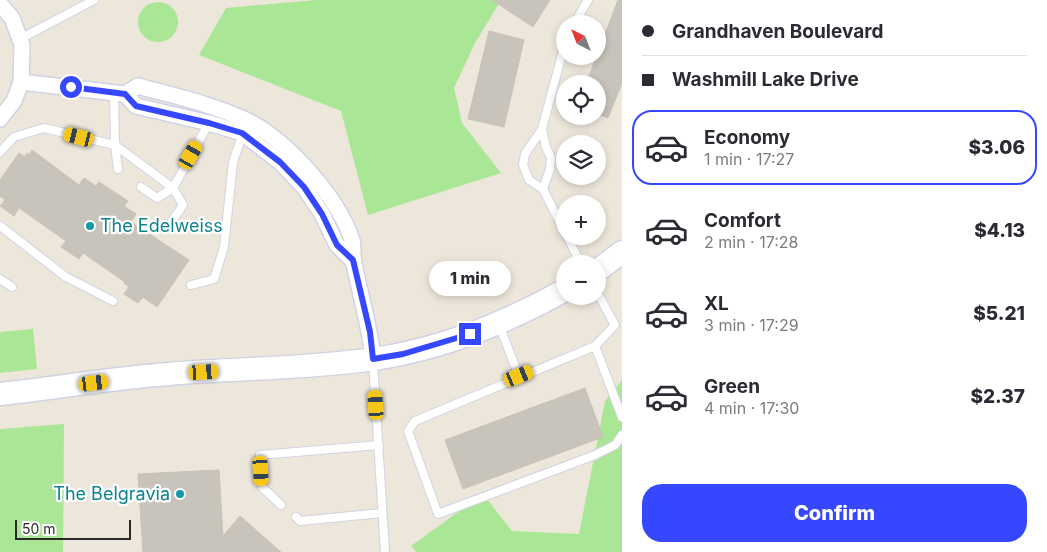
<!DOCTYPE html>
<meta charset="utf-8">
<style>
body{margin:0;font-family:Inter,sans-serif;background:#f2f2f3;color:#2b2b33;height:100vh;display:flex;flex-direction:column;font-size:19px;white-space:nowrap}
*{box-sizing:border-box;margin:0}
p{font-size:16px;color:#7c7c81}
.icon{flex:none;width:28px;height:28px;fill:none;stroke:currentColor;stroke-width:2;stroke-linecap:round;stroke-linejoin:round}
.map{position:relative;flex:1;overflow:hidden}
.drawer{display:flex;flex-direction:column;background:#fff;width:425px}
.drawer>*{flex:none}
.top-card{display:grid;align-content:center;height:110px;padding:0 20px;background:#fff}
.needle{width:32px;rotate:318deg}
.tools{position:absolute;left:556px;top:15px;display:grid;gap:10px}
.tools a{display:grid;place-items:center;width:50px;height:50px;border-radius:50%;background:#fff;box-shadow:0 2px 8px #0003;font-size:25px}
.scale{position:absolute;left:15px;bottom:12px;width:116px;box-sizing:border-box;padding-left:5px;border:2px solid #2a2a2a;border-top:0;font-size:14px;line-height:18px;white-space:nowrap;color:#2a2a2a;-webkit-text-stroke:4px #fff;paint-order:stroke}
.end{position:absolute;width:22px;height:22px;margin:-11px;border:6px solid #3648ff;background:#fff;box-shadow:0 0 0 2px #fff}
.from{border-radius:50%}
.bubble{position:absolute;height:35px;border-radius:18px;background:#fff;box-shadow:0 2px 8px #0003;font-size:16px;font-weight:800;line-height:35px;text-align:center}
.car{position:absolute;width:15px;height:30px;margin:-15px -8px;border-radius:6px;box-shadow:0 0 4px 1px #0007;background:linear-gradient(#f5c518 24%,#345 0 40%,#f5c518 0 76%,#345 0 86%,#f5c518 0)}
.top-card b{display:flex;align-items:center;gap:18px;height:48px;font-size:19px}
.top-card b+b{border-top:1px solid #e1e1e2}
.top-card i{width:12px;height:12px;background:#2b2b33}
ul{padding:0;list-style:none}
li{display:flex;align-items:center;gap:15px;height:75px;margin:0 10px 8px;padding:0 10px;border:2px solid transparent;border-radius:20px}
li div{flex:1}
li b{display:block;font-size:19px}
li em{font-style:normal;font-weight:800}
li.current{border-color:#3648ff}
li>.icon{width:45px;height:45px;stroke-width:1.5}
.button{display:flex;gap:10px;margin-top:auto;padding:10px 20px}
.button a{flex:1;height:58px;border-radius:20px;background:#3648ff;color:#fff;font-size:20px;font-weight:800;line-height:58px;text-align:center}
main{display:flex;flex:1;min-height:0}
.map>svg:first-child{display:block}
</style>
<main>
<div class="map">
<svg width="622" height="552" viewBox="0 0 622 552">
<rect width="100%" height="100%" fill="#ede7db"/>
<g fill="#a9e695">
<polygon points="316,0 501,0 475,43 454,88 462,123 501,173 368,215 341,111 199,55 226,8"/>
<circle cx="158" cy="22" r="20"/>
<polygon points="33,329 37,369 0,373 0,332"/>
<polygon points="622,380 622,552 416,552 411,546 483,494 512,531 579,534 605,401"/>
<polygon points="64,424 63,552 0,552 0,429"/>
</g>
<g fill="#c8c4bb" stroke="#c8c3b5">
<polygon points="492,0 550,0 533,27"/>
<polygon points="618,0 622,0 622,83 608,118 598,114 598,84 586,84"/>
<polygon points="489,31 524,40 504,127 468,119"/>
<polygon points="32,150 79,185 84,178 96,186 99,182 128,201 124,206 136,214 131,222 189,260 157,307 143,297 138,303 124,294 129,287 124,283 125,282 83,253 79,259 61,247 66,241 19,208 14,216 0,206 5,200 0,196 0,180 19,153 25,157 27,153 29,155"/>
<polygon points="585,388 603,437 463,489 445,440"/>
<polygon points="219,470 223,536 240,516 281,552 143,552 138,474"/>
</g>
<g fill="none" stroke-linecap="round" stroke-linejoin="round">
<g stroke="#d1d2e4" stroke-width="10">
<g id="lane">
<polyline points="574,24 588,0"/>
<polyline points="20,39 94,0"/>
<polyline points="565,43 542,129 525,154 523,165 529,180 543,189 565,233"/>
<polyline points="114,92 115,145 118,169"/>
<polyline points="542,129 546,147 551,158 550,169 543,189"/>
<polyline points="0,152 14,137 44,128 115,145 173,188 183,205 170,224"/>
<polyline points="141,187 157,198 173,188 209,123"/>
<polyline points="0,226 66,277 113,301"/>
<polyline points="567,236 581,264"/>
<polyline points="0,279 12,287"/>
<polyline points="191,285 214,279 224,247 233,162 243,132"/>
<polyline points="499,325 519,376"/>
<polyline points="595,346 615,325 598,294"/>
<polyline points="373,361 385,552"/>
<polyline points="622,417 595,346 415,421 408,431 438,514 595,455 615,445 622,435"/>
<polyline points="281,505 262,487 260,455 379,445"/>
<polyline points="296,517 300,521 382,513"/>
</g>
</g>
<g stroke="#d1d2e4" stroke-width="18">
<g id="street">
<polyline points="0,4 12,18 22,45 21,82 14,101 0,119"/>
<path d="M21,82l104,12 13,-8c36,10 74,18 108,34 41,20 92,77 106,120 2,7 0,16 2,23 6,32 16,63 19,96"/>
<polyline points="125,94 136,106 209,123 242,133 280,162 304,187 322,214 337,245 353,261"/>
</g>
</g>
<g stroke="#d1d2e4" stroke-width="25">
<g id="secondary">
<polyline points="598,270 622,252"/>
<path d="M0,394c56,-6 113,-16 169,-20 68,-6 137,-5 205,-15 67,-10 132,-36 191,-69"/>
</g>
</g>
<use href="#lane" stroke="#fff" stroke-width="8"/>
<use href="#street" stroke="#fff" stroke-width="15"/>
<use href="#secondary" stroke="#fff" stroke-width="22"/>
</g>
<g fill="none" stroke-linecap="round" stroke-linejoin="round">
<polyline stroke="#3648ff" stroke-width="6" points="71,87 125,94 136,106 209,123 242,133 280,162 304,187 322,214 337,245 353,260 370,332 373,359 403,354 470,334"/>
</g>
<g fill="#0f9aa8" stroke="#fff" stroke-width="2">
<circle cx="90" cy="226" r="5"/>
<circle cx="180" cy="494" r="5"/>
</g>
<g text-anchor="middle" stroke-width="4.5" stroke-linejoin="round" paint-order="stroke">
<g font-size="18" fill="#0d838f" stroke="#fff" text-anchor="start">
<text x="100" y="232">The Edelweiss</text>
<text x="170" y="500" text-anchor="end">The Belgravia</text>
</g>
</g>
</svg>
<div class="tools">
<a><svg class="needle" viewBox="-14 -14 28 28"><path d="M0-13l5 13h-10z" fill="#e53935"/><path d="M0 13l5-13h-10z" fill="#7c7c81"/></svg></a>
<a><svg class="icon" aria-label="locate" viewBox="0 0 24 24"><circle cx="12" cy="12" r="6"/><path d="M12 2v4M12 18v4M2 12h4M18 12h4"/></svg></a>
<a><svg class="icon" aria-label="layers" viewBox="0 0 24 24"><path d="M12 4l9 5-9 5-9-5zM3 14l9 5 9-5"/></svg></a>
<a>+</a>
<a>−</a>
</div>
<div class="scale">50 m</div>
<i class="end from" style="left:71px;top:87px"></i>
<i class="end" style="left:470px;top:334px"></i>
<div class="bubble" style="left:429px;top:261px;width:82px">1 min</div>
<i class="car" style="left:79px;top:137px;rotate:284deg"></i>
<i class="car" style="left:191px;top:155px;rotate:30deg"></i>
<i class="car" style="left:204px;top:372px;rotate:87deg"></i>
<i class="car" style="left:519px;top:376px;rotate:68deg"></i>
<i class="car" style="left:94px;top:383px;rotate:83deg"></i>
<i class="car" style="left:376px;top:405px;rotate:356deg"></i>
<i class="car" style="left:261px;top:471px;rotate:176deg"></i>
</div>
<section class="drawer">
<div class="top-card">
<b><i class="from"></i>Grandhaven Boulevard</b>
<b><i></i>Washmill Lake Drive</b>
</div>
<ul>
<li class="current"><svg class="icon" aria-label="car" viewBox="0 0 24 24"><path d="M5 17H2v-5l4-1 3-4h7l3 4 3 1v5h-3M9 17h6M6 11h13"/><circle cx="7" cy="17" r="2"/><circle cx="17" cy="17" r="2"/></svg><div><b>Economy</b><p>1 min · 17:27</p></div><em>$3.06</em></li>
<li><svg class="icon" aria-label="car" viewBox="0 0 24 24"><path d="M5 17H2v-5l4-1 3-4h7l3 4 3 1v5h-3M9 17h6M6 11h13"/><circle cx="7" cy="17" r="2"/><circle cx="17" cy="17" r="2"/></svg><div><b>Comfort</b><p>2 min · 17:28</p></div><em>$4.13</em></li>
<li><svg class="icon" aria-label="car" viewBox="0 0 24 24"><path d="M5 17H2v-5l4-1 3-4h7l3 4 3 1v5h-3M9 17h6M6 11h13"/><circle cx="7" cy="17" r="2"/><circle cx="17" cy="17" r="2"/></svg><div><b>XL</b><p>3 min · 17:29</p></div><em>$5.21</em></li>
<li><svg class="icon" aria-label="car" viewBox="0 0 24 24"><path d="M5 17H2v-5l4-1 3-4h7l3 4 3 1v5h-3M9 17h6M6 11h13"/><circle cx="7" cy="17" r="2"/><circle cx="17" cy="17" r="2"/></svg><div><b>Green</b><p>4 min · 17:30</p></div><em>$2.37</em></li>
</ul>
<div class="button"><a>Confirm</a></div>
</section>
</main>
